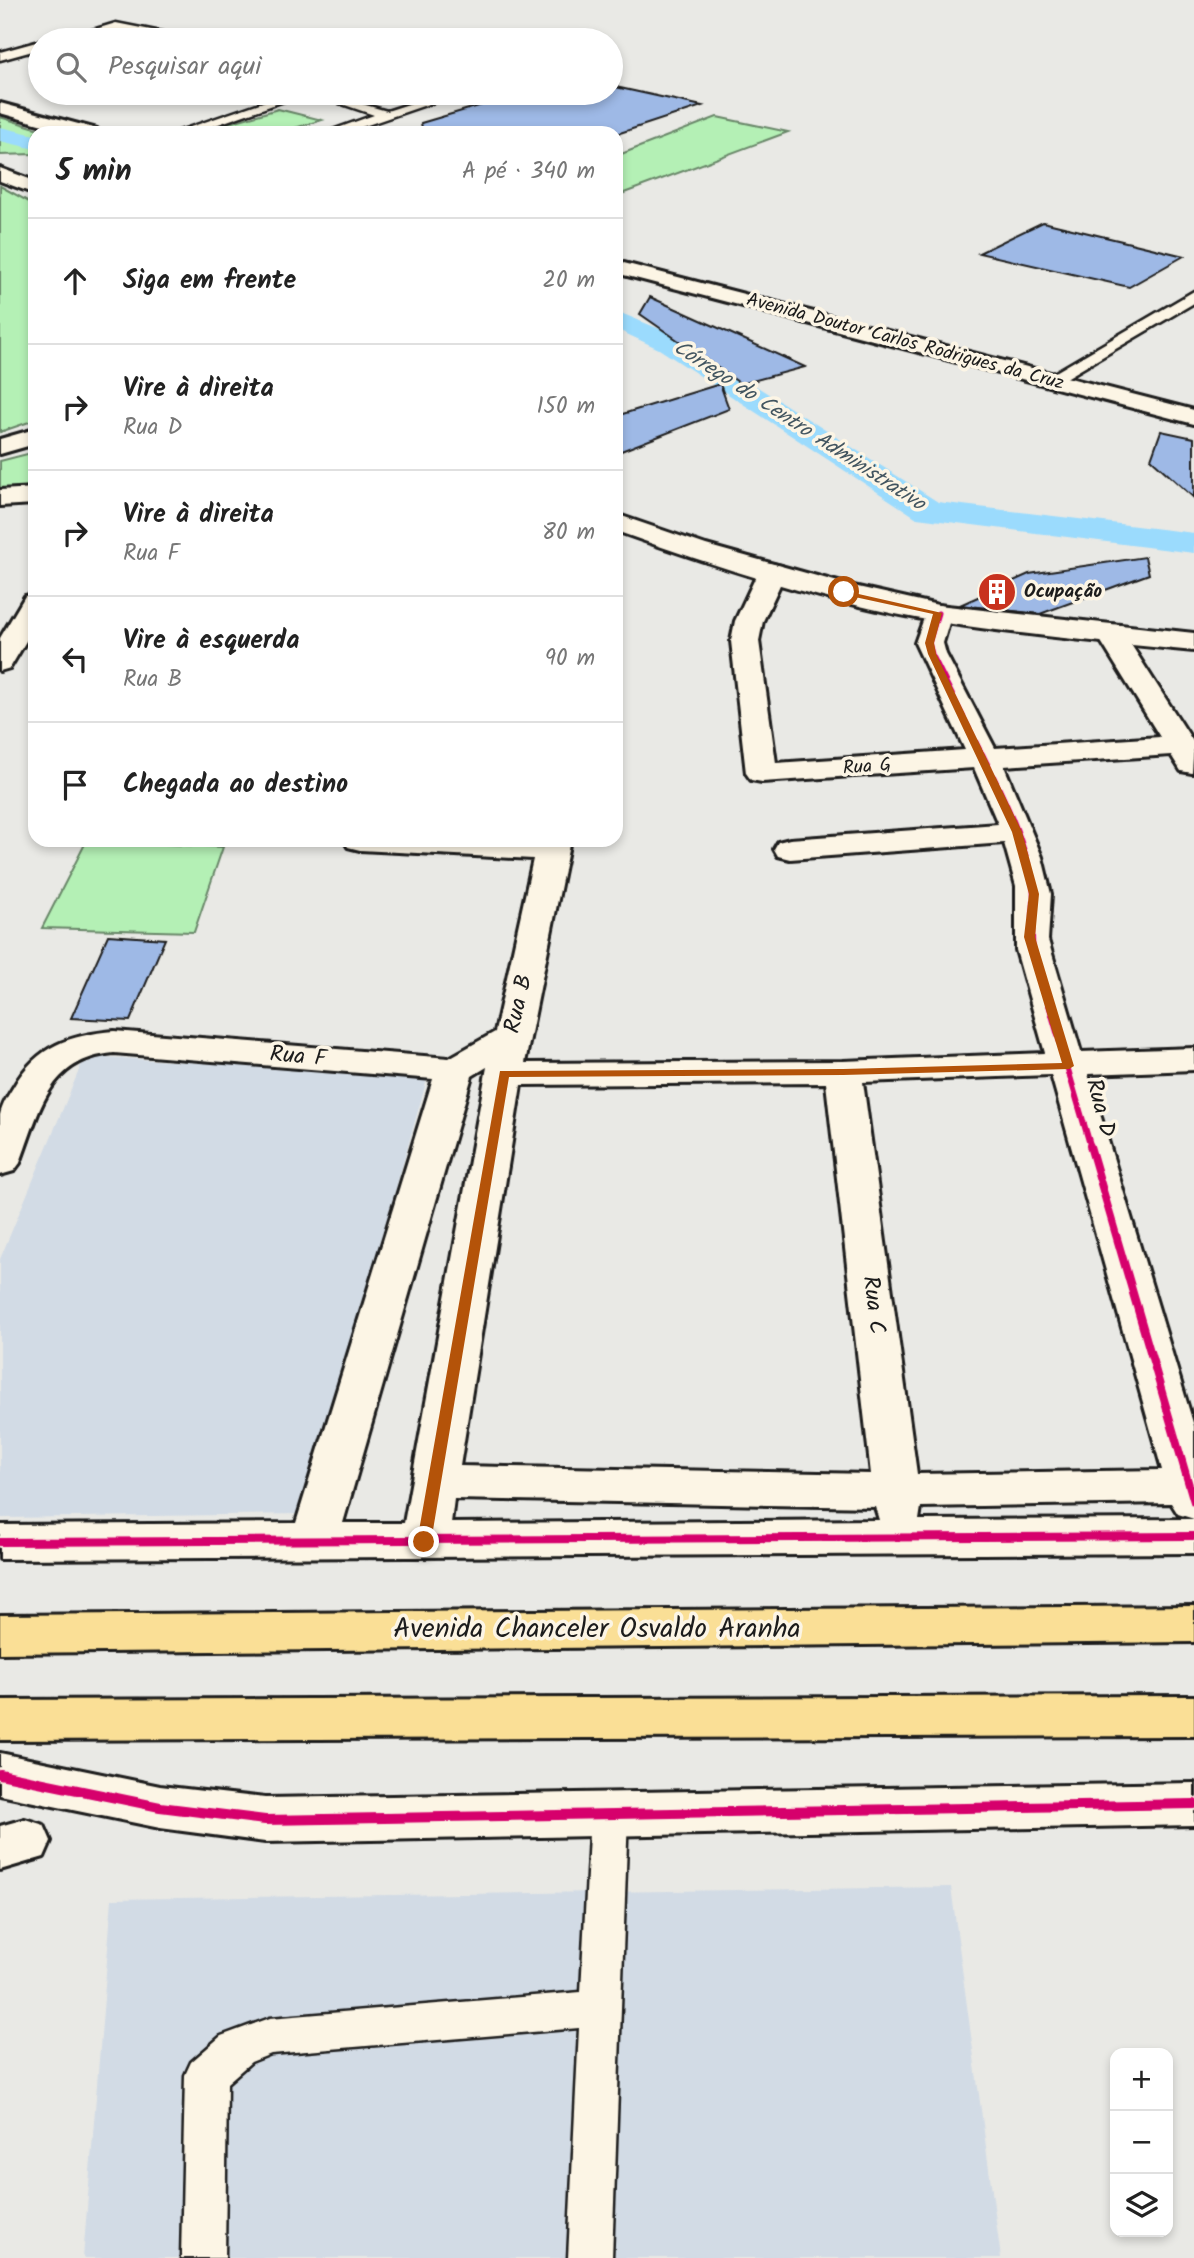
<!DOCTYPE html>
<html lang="pt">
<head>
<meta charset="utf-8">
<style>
	:root { --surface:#fff; --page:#f6f6f6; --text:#222; --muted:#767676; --line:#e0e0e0 }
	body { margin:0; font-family:Kalam,sans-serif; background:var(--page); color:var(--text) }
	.controls { position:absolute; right:21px; bottom:21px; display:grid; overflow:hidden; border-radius:14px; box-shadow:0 4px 10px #0003 }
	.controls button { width:63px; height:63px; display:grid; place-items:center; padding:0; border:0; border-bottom:2px solid var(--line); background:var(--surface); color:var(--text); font:35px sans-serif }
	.stop { position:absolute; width:21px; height:21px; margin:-16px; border:5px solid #b45309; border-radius:50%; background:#fff }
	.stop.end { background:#b45309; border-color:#fff; box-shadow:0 2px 7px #0008 }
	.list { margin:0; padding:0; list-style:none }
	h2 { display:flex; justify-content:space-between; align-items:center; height:91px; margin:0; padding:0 28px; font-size:30px }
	h2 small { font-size:23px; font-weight:400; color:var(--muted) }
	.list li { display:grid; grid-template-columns:46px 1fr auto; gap:21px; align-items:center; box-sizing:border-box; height:126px; padding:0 28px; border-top:2px solid var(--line) }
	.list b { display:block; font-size:26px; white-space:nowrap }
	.list p { margin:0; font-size:23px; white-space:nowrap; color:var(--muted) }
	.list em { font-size:23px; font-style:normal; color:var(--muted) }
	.icon { flex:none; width:38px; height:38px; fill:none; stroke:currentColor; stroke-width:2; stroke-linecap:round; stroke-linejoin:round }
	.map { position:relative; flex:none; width:1194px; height:2258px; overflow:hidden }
	.search { position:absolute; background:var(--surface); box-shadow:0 4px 10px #0003; left:28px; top:28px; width:595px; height:77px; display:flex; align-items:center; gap:18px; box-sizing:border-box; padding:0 24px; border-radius:38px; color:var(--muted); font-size:26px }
	.panel { position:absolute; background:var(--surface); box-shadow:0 4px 10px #0003; left:28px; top:126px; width:595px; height:721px; border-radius:21px }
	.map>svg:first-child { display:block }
	.built { fill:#d2dbe5 }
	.green { fill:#b4f0b5; stroke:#688668; stroke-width:2 }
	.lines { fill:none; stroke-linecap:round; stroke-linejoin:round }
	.canal { fill:#9bdbfd; fill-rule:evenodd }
	.building { fill:#9eb9e6; stroke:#1c1c1c; stroke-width:2 }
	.lane-casing { stroke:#1c1c1c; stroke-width:5 }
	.street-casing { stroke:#1c1c1c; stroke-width:6 }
	.secondary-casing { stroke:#1c1c1c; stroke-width:6 }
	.primary-casing { stroke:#1c1c1c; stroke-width:6 }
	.lane { fill:#fcf5e5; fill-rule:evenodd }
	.street { fill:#fcf5e5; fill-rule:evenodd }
	.secondary { fill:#fcf5e5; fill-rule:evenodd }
	.primary { fill:#fadf96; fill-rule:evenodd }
	.cycleway-far3-casing { stroke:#fcf5e5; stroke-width:9 }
	.cycleway-far2-casing { stroke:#fcf5e5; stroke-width:10 }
	.cycleway-far1-casing { stroke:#fcf5e5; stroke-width:12 }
	.cycleway-casing { stroke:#fcf5e5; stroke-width:14 }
	.cycleway-far3 { stroke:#d6006c; stroke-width:5 }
	.cycleway-far2 { stroke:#d6006c; stroke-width:6 }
	.cycleway-far1 { stroke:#d6006c; stroke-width:8 }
	.cycleway { stroke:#d6006c; stroke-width:10 }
	.route { fill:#b45309 }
	.labels { text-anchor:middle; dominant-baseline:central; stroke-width:7; stroke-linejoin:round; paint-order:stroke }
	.far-street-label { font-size:19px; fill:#1c1c1c; stroke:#fcf5e5 }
	.far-poi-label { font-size:19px; font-weight:bold; fill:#1c1c1c; stroke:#fcf5e5; text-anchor:start }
	.far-water-label { font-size:21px; font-style:italic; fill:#425560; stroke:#fcf5e5 }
	.street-label { font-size:23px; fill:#1c1c1c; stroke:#fcf5e5 }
	.near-street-label { font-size:28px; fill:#1c1c1c; stroke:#fcf5e5 }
</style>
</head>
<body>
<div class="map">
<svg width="1194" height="2258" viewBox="0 0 1194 2258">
	<rect width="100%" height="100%" fill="#e9e9e5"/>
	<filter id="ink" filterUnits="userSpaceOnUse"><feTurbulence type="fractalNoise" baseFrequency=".0143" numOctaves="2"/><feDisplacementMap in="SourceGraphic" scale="14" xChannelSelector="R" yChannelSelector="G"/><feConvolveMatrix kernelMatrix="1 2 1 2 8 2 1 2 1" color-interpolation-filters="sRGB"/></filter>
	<g filter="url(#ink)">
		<path class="built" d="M85,1056L428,1076L303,1514L0,1518V1259Z
			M951,1887L1001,2258H83L112,1899Z"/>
		<path class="green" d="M278,109L322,120L278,133H194Z
			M0,117L52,133H35V154L0,155Z
			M717,117L788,132L616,196V156Z
			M0,186L35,205V420L0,432Z
			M35,452V486L0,489V461Z
			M87,840L223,847L194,932L42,928Z"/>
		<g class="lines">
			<path class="canal" d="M0,127L35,135V149L0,141Z
				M616,311L679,337L938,502L1194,533V553L917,518L659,349L616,329Z"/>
		</g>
		<path class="building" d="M611,86L702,106L620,133H423L421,123L523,93H611Z
			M1043,222L1184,256L1129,287L979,253Z
			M650,297L805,367L741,384L640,314Z
			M720,384L729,409L616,453V416Z
			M1161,431L1194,438V498L1151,459Z
			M1145,557L1149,574L1040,614L960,605L1029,574Z
			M108,935L165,939L130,1021L71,1018Z"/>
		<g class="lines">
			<defs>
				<path id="lane" d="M116,23L181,36L187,40H164L116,31L82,39L76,35Z
					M40,41V49L0,60V52Z
					M289,93H307L193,133H173Z
					M356,93H374L355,102L387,111L443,93H461L344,133H324L374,115L336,102Z
					M1194,291V303L1056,384L1050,385L1042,380Z
					M609,1798L622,1803L628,1814L612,2258H568L579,2028L271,2054L251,2062L227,2083L225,2258H181L185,2075L191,2062L221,2036L270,2018L581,1992L590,1814L596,1803Z"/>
				<path id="street" d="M35,429V444L0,454V439Z
					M35,488V504L0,506V490Z
					M772,564L782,566L786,572L763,621L759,641L776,763L965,750L915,643L928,607L938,605L948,607L952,613L943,643L946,654L995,748L1160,737L1097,635L1101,629L1111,626L1121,629L1194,743L1192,773L1181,771L1171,755L1004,766L1042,857L1051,894L1048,940L1081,1052L1194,1048V1070L1088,1074L1194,1426V1519L1178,1514L1171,1503L921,1507L919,1520L1194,1519V1553L0,1559V1525L296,1523L433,1079L114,1053C48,1059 40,1110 20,1163L14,1171L0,1175C0,1156 0,1133 0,1115C2,1105 9,1094 14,1086C37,1046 70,1035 114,1031L449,1058L495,1032L533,859L360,850L348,847L344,840H570L525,1063L843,1061L1045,1053L1016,950V886L1004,843L790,859L778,856L774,849L778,842L790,839L998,824L974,768L762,782L751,780L746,773L731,641L735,621L758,572L762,566ZM487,1067L404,1523H343L472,1076ZM1051,1075L1162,1470L917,1474L863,1082ZM826,1083L871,1474L460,1466L521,1085ZM454,1499L875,1507L879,1520L451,1523Z
					M35,594V626L10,668L0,671V638L25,596Z
					M0,1753L160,1786L265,1798L1194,1783V1825L265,1842L160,1828L0,1795Z
					M25,1819L44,1825L51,1841L44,1857L0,1870V1826Z"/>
				<path id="secondary" d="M0,103L97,129L100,133H71L0,113Z
					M0,168L35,181V194L0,181Z
					M616,261L1194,410V424L616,273Z
					M616,514L706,545L849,585L938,605L1194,633V651C1109,643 1024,635 939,622C830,604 720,568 616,531Z"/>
				<path id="primary" d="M1194,1606V1642L0,1653V1615Z
					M1194,1696V1736L0,1740V1700Z"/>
			</defs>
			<use href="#lane" class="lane-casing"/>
			<use href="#street" class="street-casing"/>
			<use href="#secondary" class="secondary-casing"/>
			<use href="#primary" class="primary-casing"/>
			<use href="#lane" class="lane"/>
			<use href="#street" class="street"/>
			<use href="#secondary" class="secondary"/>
			<use href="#primary" class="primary"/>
			<defs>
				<path id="cycleway-far3" d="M938,613L929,643L932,654L983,756"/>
				<path id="cycleway-far2" d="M982,754C1003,796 1024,840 1033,885C1037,907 1029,928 1033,950L1091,1148"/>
				<path id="cycleway-far1" d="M1090,1146L1194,1502
					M0,1542L1194,1536"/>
				<path id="cycleway" d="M0,1774L160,1807L265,1820L1194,1804"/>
			</defs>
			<use href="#cycleway-far3" class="cycleway-far3-casing"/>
			<use href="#cycleway-far2" class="cycleway-far2-casing"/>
			<use href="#cycleway-far1" class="cycleway-far1-casing"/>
			<use href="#cycleway" class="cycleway-casing"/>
			<use href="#cycleway-far3" class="cycleway-far3"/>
			<use href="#cycleway-far2" class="cycleway-far2"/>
			<use href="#cycleway-far1" class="cycleway-far1"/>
			<use href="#cycleway" class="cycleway"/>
		</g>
	</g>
	<path class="route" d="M841,590L942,613L934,643L936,654L1022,832L1039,894L1035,937L1074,1066L1069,1069L843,1075L509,1077L431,1542L429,1545H419L417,1542L500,1071L843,1069L1062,1063L1024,937L1029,894L1012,832L928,654L925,643L933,614L841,594Z"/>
	<defs>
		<symbol id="building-disc" viewBox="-11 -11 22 22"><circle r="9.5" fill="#c8321e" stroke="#fcf5e5"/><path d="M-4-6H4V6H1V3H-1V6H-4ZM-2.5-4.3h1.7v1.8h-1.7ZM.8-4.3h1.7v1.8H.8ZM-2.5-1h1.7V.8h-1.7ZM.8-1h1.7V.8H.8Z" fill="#fff"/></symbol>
	</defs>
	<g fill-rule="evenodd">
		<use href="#building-disc" x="975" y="570" width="44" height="44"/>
	</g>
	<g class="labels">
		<g class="far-street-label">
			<text transform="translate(905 342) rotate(15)">Avenida Doutor Carlos Rodrigues da Cruz</text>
			<text transform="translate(867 767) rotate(-4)">Rua G</text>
		</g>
		<g class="far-poi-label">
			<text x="1024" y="592">Ocupação</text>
		</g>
		<g class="far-water-label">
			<text transform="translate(799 426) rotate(33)">Córrego do Centro Administrativo</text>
		</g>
		<g class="street-label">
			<text transform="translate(519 1004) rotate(-77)">Rua B</text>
			<text transform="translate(298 1057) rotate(5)">Rua F</text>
			<text transform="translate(1100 1108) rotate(75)">Rua D</text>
			<text transform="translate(873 1305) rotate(83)">Rua C</text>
		</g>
		<g class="near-street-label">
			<text x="597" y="1629">Avenida Chanceler Osvaldo Aranha</text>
		</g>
	</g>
</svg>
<div class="controls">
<button>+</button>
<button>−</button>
<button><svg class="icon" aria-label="layers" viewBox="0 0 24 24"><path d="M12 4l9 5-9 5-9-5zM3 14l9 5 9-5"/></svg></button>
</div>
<div class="stop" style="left:844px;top:592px"></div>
<div class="stop end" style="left:424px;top:1542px"></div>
<div class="search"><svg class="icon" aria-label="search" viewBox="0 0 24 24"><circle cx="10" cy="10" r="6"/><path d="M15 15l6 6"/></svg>Pesquisar aqui</div>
<section class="panel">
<h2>5 min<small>A pé · 340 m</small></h2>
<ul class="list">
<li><svg class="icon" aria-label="ahead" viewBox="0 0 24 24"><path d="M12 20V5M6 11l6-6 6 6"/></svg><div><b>Siga em frente</b></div><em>20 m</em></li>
<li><svg class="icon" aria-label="right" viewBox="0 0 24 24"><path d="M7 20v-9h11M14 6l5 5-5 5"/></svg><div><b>Vire à direita</b><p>Rua D</p></div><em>150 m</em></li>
<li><svg class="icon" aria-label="right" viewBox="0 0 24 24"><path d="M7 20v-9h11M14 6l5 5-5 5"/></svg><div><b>Vire à direita</b><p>Rua F</p></div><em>80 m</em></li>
<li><svg class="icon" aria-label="left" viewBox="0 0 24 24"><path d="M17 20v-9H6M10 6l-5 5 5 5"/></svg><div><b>Vire à esquerda</b><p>Rua B</p></div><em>90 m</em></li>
<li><svg class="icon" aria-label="arrive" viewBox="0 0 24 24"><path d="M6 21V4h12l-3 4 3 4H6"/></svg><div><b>Chegada ao destino</b></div></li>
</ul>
</section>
</div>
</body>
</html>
